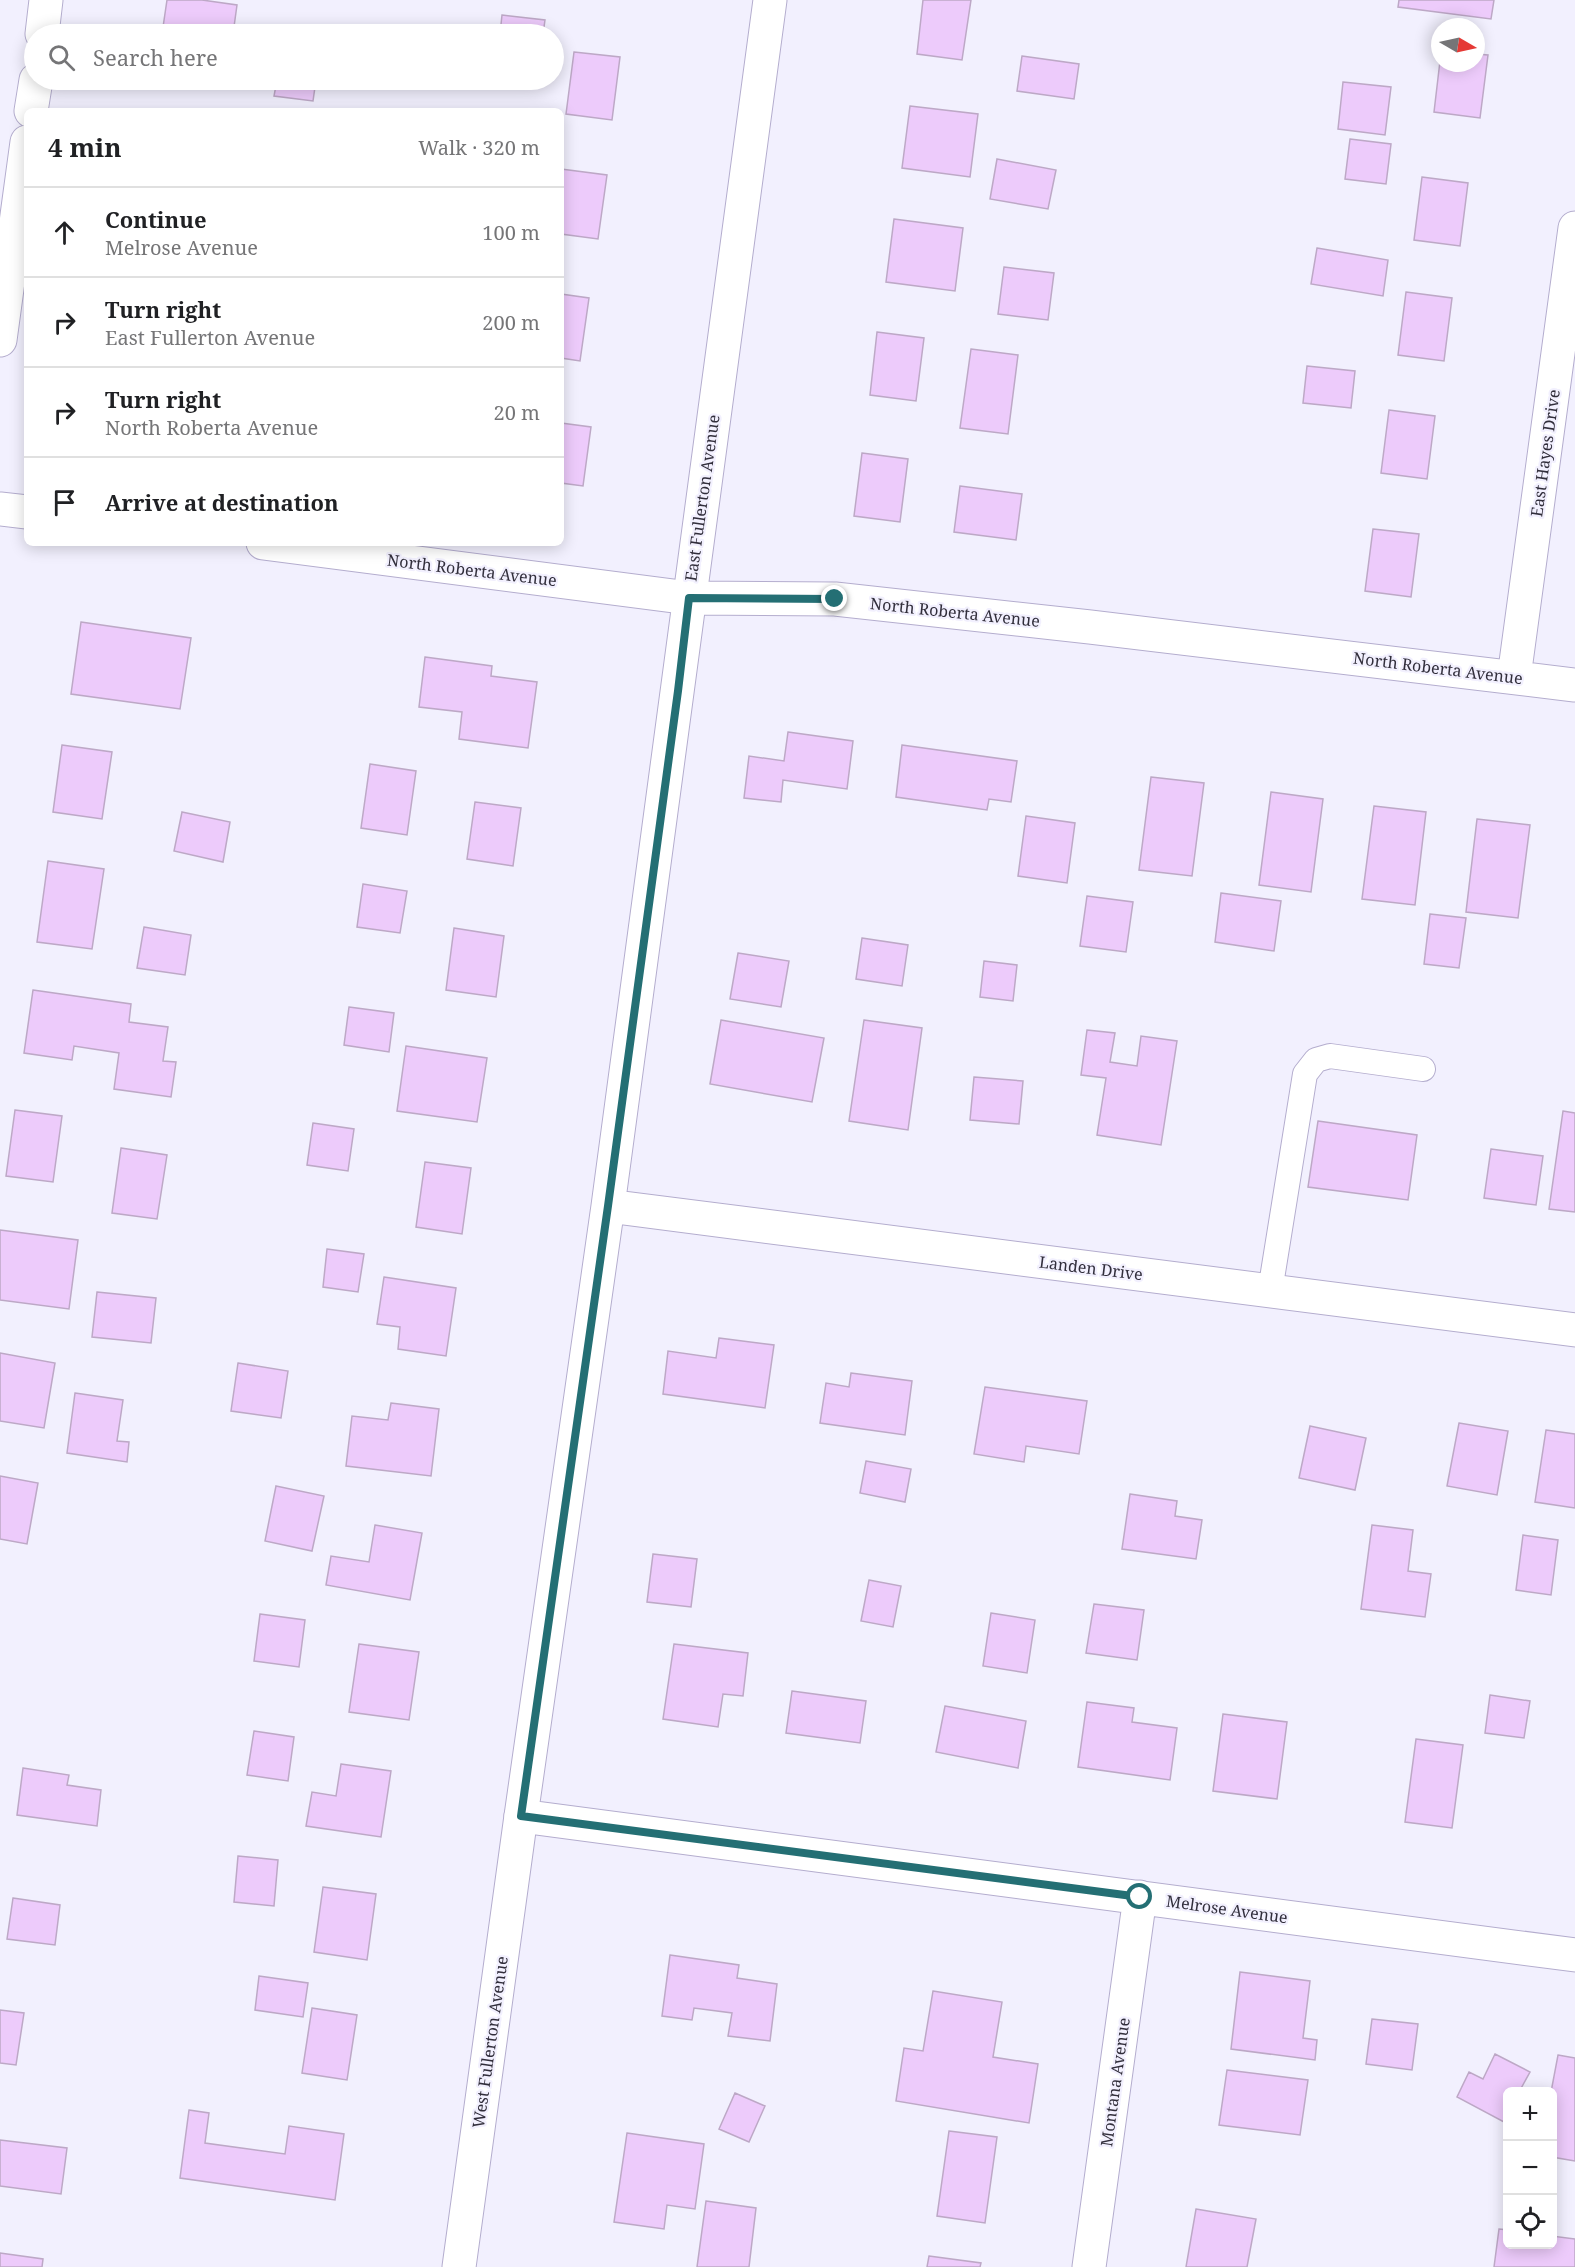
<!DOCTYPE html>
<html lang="en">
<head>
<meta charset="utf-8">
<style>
	:root { --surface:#fff; --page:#f2f2f2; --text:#202124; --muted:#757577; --line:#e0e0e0 }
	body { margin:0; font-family:"Noto Serif",serif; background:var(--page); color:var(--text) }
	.controls { position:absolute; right:18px; bottom:18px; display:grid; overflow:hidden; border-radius:9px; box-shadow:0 3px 15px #0003 }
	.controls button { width:54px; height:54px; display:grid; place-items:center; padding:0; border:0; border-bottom:2px solid var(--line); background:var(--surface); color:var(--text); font:30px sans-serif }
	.compass { position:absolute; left:1431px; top:18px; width:54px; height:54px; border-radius:50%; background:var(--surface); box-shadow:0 3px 15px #0003; rotate:99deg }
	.stop { position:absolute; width:18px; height:18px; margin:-14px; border:4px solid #246f74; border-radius:50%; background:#fff }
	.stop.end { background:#246f74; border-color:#fff; box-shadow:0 2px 6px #0008 }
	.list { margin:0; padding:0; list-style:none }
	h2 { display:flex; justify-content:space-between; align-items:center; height:78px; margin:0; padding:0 24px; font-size:26px }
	h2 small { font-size:20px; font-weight:400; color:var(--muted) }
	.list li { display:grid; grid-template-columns:39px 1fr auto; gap:18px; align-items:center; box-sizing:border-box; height:90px; padding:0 24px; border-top:2px solid var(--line) }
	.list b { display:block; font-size:22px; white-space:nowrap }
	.list p { margin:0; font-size:20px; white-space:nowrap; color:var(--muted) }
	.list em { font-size:20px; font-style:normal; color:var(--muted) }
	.icon { flex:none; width:33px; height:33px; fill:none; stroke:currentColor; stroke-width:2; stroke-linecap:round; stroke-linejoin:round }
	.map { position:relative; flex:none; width:1575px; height:2267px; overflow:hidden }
	.search { position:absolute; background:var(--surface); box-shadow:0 3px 15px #0003; left:24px; top:24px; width:540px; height:66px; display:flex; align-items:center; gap:15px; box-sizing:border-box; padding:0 21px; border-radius:33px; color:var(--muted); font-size:22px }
	.panel { position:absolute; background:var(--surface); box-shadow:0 3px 15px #0003; left:24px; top:108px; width:540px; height:438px; border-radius:9px }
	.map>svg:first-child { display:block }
	.building { fill:#edcbfb; stroke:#bda8c6; stroke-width:1.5 }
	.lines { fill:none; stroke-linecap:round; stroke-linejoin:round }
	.service-casing { stroke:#b4adce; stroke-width:26 }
	.minor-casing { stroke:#b4adce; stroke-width:35 }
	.tertiary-casing { stroke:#b4adce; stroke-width:35 }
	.service { stroke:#fff; stroke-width:24 }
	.minor { stroke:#fff; stroke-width:33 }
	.tertiary { stroke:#fff; stroke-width:33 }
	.route { stroke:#246f74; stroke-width:8 }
	.labels { text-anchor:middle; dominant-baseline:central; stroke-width:4.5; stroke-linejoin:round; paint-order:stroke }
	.street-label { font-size:16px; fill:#312e3b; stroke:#f2f0fe }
</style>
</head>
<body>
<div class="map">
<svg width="1575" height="2267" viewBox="0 0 1575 2267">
	<rect width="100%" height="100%" fill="#f2f0fe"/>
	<path class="building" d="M167,0H202L237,5L233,34H162Z
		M923,0H971L962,60L917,54Z
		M1399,0H1494L1491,19L1398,7Z
		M502,15L545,20L543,34H500Z
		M574,52L620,57L612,120L566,114Z
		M1476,54L1488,55L1480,118L1434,112L1440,61V63H1476Z
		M1022,56L1079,64L1074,99L1017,91Z
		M277,80H316L313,101L274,96Z
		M1343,82L1391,87L1385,135L1338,129Z
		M910,106L978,114L970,177L902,168Z
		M1350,139L1391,144L1386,184L1345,179Z
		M997,159L1056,170L1048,209L990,199Z
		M561,169L607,175L598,239L561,234Z
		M1422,177L1468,183L1460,246L1414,240Z
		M894,219L963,228L955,291L886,282Z
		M1317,248L1388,260L1383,296L1311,284Z
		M1004,267L1054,273L1048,320L998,314Z
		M1406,292L1452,298L1444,361L1398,355Z
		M561,294L589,298L580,361L561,358Z
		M877,332L924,338L916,401L870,395Z
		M971,349L1018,355L1008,434L960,428Z
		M1307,366L1355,371L1351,408L1303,403Z
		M1389,410L1435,416L1427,479L1381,473Z
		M561,423L591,427L583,486L561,483Z
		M862,453L908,459L900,522L854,516Z
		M960,486L1022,494L1016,540L954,532Z
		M1373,529L1419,534L1411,597L1365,591Z
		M81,622L191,638L180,709L71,694Z
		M425,657L492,666L491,676L537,682L528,748L459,739L462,712L419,707Z
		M788,732L853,741L847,789L783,780L781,802L744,798L749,756L784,761Z
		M62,745L112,752L102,819L53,812Z
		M902,745L1017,761L1011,802L989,799L987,810L896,797Z
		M370,764L416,771L407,835L361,828Z
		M1151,777L1204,783L1192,876L1139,870Z
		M1271,792L1323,799L1311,892L1259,885Z
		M475,802L521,808L513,866L467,859Z
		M1374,806L1426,812L1415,905L1362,899Z
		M182,812L230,822L223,862L174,851Z
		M1026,816L1075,823L1067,883L1018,876Z
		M1477,819L1530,825L1518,918L1466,912Z
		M48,861L104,869L92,949L37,942Z
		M363,884L407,891L400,933L357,927Z
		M1221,893L1281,901L1274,951L1215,942Z
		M1087,896L1133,902L1126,952L1080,946Z
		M1430,914L1466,918L1459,968L1424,964Z
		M144,927L191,935L185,975L137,968Z
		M454,928L504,936L496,997L446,990Z
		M862,938L908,945L902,986L856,979Z
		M738,953L789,961L781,1007L730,999Z
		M984,961L1017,965L1013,1001L980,997Z
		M33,990L131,1004L129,1022L168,1027L163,1061L176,1062L171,1097L114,1089L119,1053L74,1046L72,1060L24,1053Z
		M349,1007L394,1013L389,1052L344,1045Z
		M721,1020L824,1038L812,1102L710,1084Z
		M864,1020L922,1028L908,1130L849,1121Z
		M1087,1030L1115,1033L1110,1062L1137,1066L1141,1036L1177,1041L1161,1145L1097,1135L1106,1078L1081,1075Z
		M406,1046L487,1058L477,1122L397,1111Z
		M974,1077L1023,1081L1019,1124L970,1120Z
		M15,1110L62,1116L53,1182L6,1176Z
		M1563,1111L1575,1113V1212L1549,1209Z
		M1318,1121L1417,1135L1408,1200L1308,1187Z
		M313,1123L354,1129L348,1171L307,1165Z
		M121,1148L167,1155L157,1219L112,1213Z
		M1491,1149L1543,1156L1536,1205L1484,1198Z
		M425,1162L471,1168L462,1234L416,1227Z
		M0,1230L78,1240L69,1309L0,1300Z
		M327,1249L364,1254L358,1292L323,1287Z
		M384,1277L456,1288L446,1356L398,1349L400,1327L377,1324Z
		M97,1292L156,1298L151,1343L92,1337Z
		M719,1338L774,1345L765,1408L663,1394L668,1351L716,1358Z
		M0,1353L55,1363L44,1428L0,1421Z
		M238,1363L288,1371L281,1418L231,1411Z
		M851,1373L912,1381L905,1435L820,1423L826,1383L849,1387Z
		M985,1387L1087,1401L1079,1454L1026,1446L1024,1462L974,1454Z
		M75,1393L123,1400L117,1441L129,1442L127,1462L67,1453Z
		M391,1403L439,1409L431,1476L346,1466L352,1416L388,1420Z
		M1459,1423L1508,1431L1497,1495L1447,1486Z
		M1310,1426L1366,1438L1355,1490L1299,1478Z
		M1546,1430L1575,1434V1508L1535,1502Z
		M866,1461L911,1469L905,1502L860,1493Z
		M0,1476L38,1483L27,1544L0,1539Z
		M276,1486L324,1496L312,1551L265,1541Z
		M1130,1494L1177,1501L1175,1516L1202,1520L1196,1559L1122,1549Z
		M375,1525L422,1533L410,1600L326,1585L331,1556L369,1562Z
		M1372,1525L1413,1530L1408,1571L1431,1574L1425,1617L1361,1609Z
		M1523,1535L1558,1540L1551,1595L1516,1590Z
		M653,1554L697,1559L691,1607L647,1602Z
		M869,1580L901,1586L893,1627L861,1621Z
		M1094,1604L1144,1610L1137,1660L1086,1653Z
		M991,1613L1035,1620L1027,1673L983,1666Z
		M260,1614L305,1620L299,1667L254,1661Z
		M359,1644L419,1652L409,1720L349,1712Z
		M674,1644L748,1653L743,1696L723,1694L718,1727L663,1719Z
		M792,1691L866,1701L860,1743L786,1733Z
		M1490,1695L1530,1701L1524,1738L1485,1733Z
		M1087,1702L1134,1708L1132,1722L1177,1728L1170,1780L1078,1767Z
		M945,1706L1026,1721L1018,1768L936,1752Z
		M1223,1714L1287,1722L1277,1799L1213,1791Z
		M254,1731L294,1737L288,1781L247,1775Z
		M1416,1739L1463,1745L1452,1828L1405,1822Z
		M341,1764L391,1771L381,1837L306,1826L312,1792L336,1796Z
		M23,1768L69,1775L67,1785L101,1790L97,1826L17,1815Z
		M238,1856L278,1860L274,1906L234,1902Z
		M323,1887L376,1894L367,1960L314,1952Z
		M13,1898L60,1905L55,1945L7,1939Z
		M670,1955L739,1965L737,1978L777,1984L770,2041L728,2036L732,2013L694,2008L692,2020L662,2016Z
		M1240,1972L1310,1981L1303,2038L1317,2040L1315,2060L1231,2049Z
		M259,1976L308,1983L303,2017L255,2010Z
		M933,1991L1002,2002L993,2057L1038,2064L1029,2123L896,2101L904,2048L923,2051Z
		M312,2008L357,2015L347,2080L302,2073Z
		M0,2010L24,2013L16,2065L0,2063Z
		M1372,2019L1418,2024L1412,2070L1366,2064Z
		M1495,2054L1530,2072L1519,2092H1508V2115L1504,2122L1457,2097L1469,2072L1483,2079Z
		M1558,2055L1575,2058V2161L1552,2157L1551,2092Z
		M1227,2070L1308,2080L1300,2135L1219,2125Z
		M735,2093L765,2106L749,2142L719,2129Z
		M189,2110L209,2113L205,2143L285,2154L289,2126L344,2134L335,2200L180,2178Z
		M949,2131L997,2137L985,2223L937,2216Z
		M627,2133L704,2144L695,2209L667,2205L664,2229L614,2222Z
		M0,2140L67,2148L61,2194L0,2186Z
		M706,2201L756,2208L749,2267H697Z
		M1196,2209L1256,2219L1247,2267H1186Z
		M1499,2229L1508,2230V2244H1552V2236L1575,2239V2267H1494Z
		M0,2253L43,2259L42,2267H0Z
		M929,2256L981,2263L980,2267H927Z"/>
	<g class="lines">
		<defs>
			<path id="service" d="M1270,1291L1305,1074L1316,1060L1330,1056L1423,1069"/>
			<path id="minor" d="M770,0L608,1206L521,1816L1575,1955
				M42,34L46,0
				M31,111L36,80
				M0,340L27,142
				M0,509L27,512
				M263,543L689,598L835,599L1090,627L1575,685
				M1514,677L1575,228
				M608,1206L1575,1330
				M1089,2267L1140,1897"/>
			<path id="tertiary" d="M459,2267L521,1816"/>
		</defs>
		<use href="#service" class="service-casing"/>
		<use href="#minor" class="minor-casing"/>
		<use href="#tertiary" class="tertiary-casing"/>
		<use href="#service" class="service"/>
		<use href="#minor" class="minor"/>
		<use href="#tertiary" class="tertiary"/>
	</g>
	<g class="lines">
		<path class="route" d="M835,599L689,598L678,691L608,1206L521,1816L1140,1897"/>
	</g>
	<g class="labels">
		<g class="street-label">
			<text transform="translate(1545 453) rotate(-82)">East Hayes Drive</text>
			<text transform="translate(702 498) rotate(-82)">East Fullerton Avenue</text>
			<text transform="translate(472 570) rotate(7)">North Roberta Avenue</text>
			<text transform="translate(955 612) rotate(6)">North Roberta Avenue</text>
			<text transform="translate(1438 668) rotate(7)">North Roberta Avenue</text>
			<text transform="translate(1091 1268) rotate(7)">Landen Drive</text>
			<text transform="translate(1227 1909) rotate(8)">Melrose Avenue</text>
			<text transform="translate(490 2042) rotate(-82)">West Fullerton Avenue</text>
			<text transform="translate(1115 2082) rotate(-82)">Montana Avenue</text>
		</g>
	</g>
</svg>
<div class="controls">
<button>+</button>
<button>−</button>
<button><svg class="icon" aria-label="locate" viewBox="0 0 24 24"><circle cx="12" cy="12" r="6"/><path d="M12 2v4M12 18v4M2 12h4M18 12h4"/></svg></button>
</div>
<svg class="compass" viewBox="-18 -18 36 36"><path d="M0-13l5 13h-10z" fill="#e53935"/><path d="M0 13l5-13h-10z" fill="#757577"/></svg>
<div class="stop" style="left:1140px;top:1897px"></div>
<div class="stop end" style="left:835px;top:599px"></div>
<div class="search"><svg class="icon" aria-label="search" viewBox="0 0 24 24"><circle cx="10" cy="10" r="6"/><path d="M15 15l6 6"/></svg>Search here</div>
<section class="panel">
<h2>4 min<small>Walk · 320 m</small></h2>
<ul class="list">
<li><svg class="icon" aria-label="ahead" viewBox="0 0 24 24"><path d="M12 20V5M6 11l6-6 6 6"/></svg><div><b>Continue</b><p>Melrose Avenue</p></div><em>100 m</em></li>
<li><svg class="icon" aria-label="right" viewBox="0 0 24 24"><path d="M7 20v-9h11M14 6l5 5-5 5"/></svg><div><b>Turn right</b><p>East Fullerton Avenue</p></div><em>200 m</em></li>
<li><svg class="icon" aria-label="right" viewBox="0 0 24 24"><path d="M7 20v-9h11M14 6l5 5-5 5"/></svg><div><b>Turn right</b><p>North Roberta Avenue</p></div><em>20 m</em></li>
<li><svg class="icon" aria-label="arrive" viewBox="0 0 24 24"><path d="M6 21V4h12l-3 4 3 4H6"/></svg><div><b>Arrive at destination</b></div></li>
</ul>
</section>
</div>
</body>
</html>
